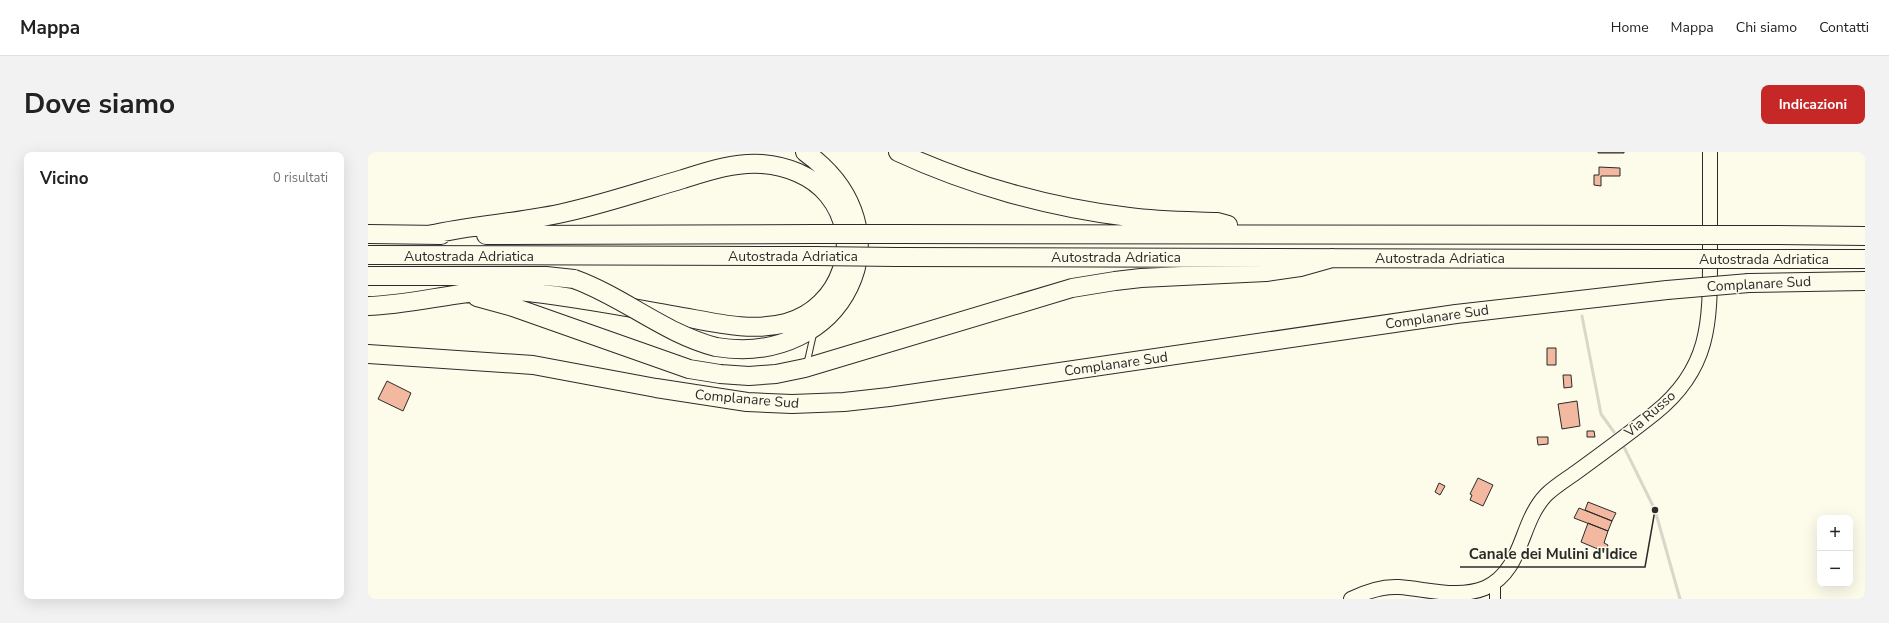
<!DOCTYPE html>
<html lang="it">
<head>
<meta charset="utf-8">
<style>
	:root { --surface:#fff; --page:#f2f2f2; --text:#222; --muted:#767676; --line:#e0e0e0; --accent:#c62828 }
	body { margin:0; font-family:"Nunito Sans",sans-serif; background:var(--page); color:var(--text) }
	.controls { position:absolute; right:12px; bottom:12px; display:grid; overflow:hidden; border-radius:8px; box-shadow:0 4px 16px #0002 }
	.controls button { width:36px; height:36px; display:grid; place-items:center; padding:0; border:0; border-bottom:1px solid var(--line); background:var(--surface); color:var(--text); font:20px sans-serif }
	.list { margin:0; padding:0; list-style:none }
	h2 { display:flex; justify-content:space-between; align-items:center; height:52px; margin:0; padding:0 16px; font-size:17px }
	h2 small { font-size:13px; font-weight:400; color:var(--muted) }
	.map { position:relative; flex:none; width:1497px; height:447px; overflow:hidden; border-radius:8px }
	header { display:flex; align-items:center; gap:24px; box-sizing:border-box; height:56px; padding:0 20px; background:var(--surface); border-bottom:1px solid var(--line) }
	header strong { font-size:19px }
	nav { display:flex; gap:22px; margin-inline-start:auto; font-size:14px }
	.intro { display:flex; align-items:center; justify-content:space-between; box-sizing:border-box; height:96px; padding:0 24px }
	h1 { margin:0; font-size:28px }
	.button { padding:10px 18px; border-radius:8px; background:var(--accent); color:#fff; font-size:14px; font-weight:700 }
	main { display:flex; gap:24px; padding:0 24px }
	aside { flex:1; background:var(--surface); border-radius:8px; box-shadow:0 4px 16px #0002 }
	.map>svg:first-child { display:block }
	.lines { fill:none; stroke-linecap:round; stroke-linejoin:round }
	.stream { stroke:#d8d7c9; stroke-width:3 }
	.building { fill:#f2b8a0; stroke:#2b2b2b }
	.lane-casing { stroke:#2b2b2b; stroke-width:7 }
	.street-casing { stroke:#2b2b2b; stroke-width:12 }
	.secondary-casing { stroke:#2b2b2b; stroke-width:16 }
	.highway-casing { stroke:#2b2b2b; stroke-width:20 }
	.lane { stroke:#fdfbea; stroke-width:5 }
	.street { stroke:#fdfbea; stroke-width:10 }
	.secondary { stroke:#fdfbea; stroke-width:14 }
	.highway { stroke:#fdfbea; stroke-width:18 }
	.highway-bridge-casing { stroke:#2b2b2b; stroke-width:20; stroke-linecap:butt }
	.highway-bridge { stroke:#fdfbea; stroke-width:18 }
	.labels { text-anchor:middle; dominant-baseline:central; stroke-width:3; stroke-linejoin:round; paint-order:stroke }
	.street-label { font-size:14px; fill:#2b2b2b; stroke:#fdfbea }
	.leader { fill:none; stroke:#2b2b2b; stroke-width:1.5 }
	.callout-dot { fill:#2b2b2b; stroke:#fdfbea; stroke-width:1.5 }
	.callout-label { font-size:15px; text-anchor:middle; font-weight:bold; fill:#2b2b2b; stroke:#fdfbea; stroke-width:3; stroke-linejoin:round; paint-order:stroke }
</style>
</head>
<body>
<header>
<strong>Mappa</strong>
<nav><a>Home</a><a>Mappa</a><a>Chi siamo</a><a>Contatti</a></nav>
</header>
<div class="intro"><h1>Dove siamo</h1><a class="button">Indicazioni</a></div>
<main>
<aside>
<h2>Vicino<small>0 risultati</small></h2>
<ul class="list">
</ul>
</aside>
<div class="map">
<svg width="1497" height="447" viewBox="0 0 1497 447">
	<rect width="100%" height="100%" fill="#fdfbea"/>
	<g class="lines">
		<path class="stream" d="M1214,164L1233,262L1246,280
			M1256,295L1287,358L1312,447"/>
	</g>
	<path class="building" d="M1230,0H1256V1H1230Z
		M1231,15L1252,16V24H1233V34L1226,33V23H1231Z
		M1179,196H1188V213H1179Z
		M1195,223H1203L1204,235L1196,236Z
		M19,229L43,241L35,259L10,247Z
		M1209,249L1212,274L1194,277L1190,252Z
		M1219,279H1226L1227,285H1219Z
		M1169,285H1180V292L1170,293Z
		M1110,326L1125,333L1115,354L1102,348L1104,343L1102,342Z
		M1071,331L1077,334L1072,343L1067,340Z
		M1220,350L1248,361L1244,369L1217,358Z
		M1211,356L1244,369L1240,379L1206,366Z
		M1220,371L1240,379L1236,391L1240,393L1237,400L1213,390Z"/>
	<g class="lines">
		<defs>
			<path id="lane" d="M439,211L446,180"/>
			<path id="street" d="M1127,430V447"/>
			<path id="secondary" d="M983,447C997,440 1014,434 1031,435C1059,437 1090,447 1117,436C1156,418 1151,371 1178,343C1187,334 1199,327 1210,319C1236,300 1262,281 1287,261C1343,216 1342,169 1342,104C1342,69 1342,35 1342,0"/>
			<path id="highway" d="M530,0C601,33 683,56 761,65C790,69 820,69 849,70L860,73
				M0,82L73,83
				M527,82L1297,83
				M118,83L448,82
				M1409,83L1497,84
				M0,103L447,104
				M528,105L1299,107
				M1410,107H1497
				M0,124H178L206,127
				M1381,131L1497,129
				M109,145L145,155L321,217L352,222L381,224L408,222L437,216L704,136L747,129L773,126L898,120L932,115L964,106
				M0,154C49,153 102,135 150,139C201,144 253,154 304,163C341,169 380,181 418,171C473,156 497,88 460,43C444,23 418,14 394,12C367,10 340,19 315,27C277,38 239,51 199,60C154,71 107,72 61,83
				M348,195C475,216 546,78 437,0
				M0,202L165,213L288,236L379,250L424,252L476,250L521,245L1088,162L1299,138"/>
		</defs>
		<use href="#lane" class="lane-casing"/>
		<use href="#street" class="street-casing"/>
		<use href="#secondary" class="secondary-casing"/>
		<use href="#highway" class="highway-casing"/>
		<use href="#lane" class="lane"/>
		<use href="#street" class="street"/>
		<use href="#secondary" class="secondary"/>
		<use href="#highway" class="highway"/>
		<defs>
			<path id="highway-bridge" d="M448,82H527
				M1297,83H1409
				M447,104L528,105
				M1299,107H1410
				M206,127C256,145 297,182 348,195
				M1299,138L1381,131"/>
		</defs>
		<use href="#highway-bridge" class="highway-bridge-casing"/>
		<use href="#highway-bridge" class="highway-bridge"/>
	</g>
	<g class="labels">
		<g class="street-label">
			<text x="101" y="104">Autostrada Adriatica</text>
			<text x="425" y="104">Autostrada Adriatica</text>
			<text x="748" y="105">Autostrada Adriatica</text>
			<text x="1072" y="106">Autostrada Adriatica</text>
			<text x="1396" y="107">Autostrada Adriatica</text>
			<text transform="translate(1391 132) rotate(-3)">Complanare Sud</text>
			<text transform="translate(1069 165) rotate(-8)">Complanare Sud</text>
			<text transform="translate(748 212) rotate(-8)">Complanare Sud</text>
			<text transform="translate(379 247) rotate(5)">Complanare Sud</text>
			<text transform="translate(1282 262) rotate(-41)">Via Russo</text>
		</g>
	</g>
	<path class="leader" d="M1287 358L1277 415H1092"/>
	<circle class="callout-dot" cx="1287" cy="358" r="4"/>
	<g class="callout-label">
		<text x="1185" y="407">Canale dei Mulini d'Idice</text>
	</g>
</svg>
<div class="controls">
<button>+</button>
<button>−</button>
</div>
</div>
</main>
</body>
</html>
